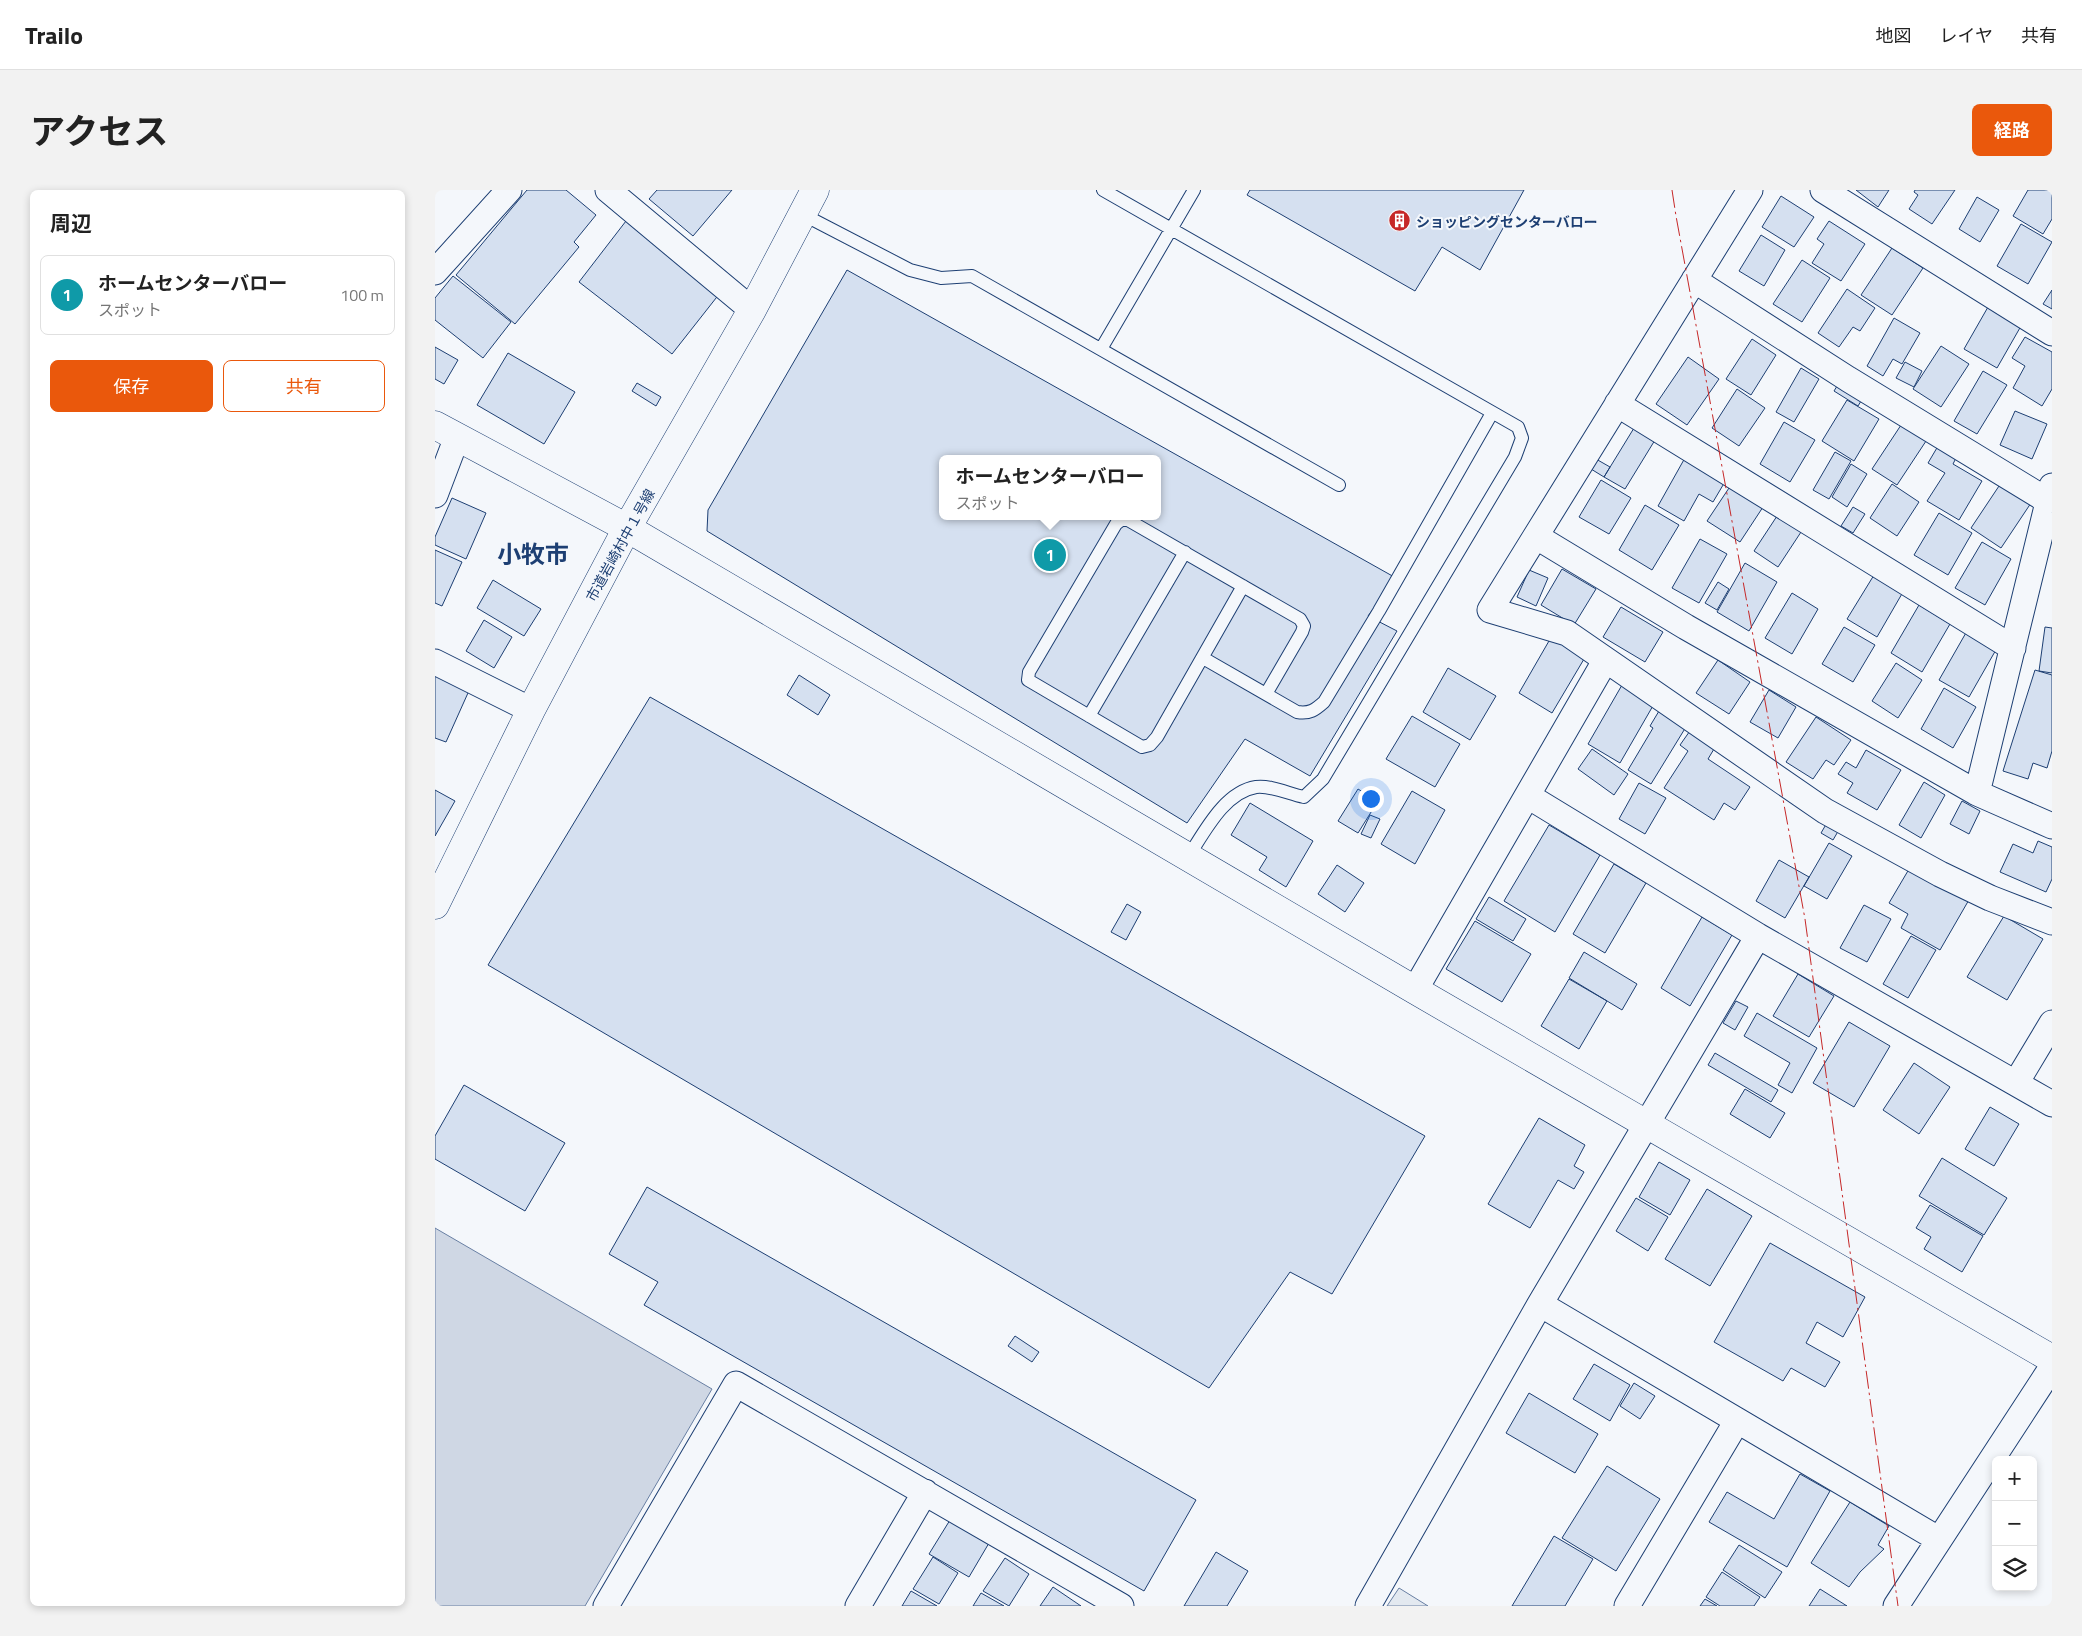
<!DOCTYPE html>
<html lang="ja">
<head>
<meta charset="utf-8">
<style>
	:root { --surface:#fff; --page:#f2f2f2; --text:#222; --muted:#767676; --line:#e0e0e0; --accent:#ea580c }
	body { margin:0; font-family:"Titillium Web","Noto Sans JP",sans-serif; background:var(--page); color:var(--text) }
	.controls { position:absolute; right:15px; bottom:15px; display:grid; overflow:hidden; border-radius:8px; box-shadow:0 2px 8px #0003 }
	.controls button { width:45px; height:45px; display:grid; place-items:center; padding:0; border:0; border-bottom:1px solid var(--line); background:var(--surface); color:var(--text); font:25px sans-serif }
	.you { position:absolute; left:935px; top:608px; width:18px; height:18px; margin:-12px; border:4px solid #fff; border-radius:50%; background:#1a73e8; box-shadow:0 0 0 8px #1a73e833 }
	.badge { display:grid; place-items:center; width:32px; height:32px; border-radius:50%; background:var(--accent); color:#fff; font-size:16px; font-weight:700 }
	.pin { position:absolute; translate:-50% -50%; border:2px solid #fff; box-shadow:0 1px 5px #0006 }
	.popup { position:absolute; left:504px; top:265px; width:222px; height:65px; box-sizing:border-box; display:grid; place-content:center; border-radius:8px; background:var(--surface); filter:drop-shadow(0 1px 4px #0005); font-size:16px; white-space:nowrap; color:var(--muted) }
	.popup b { font-size:19px; color:var(--text) }
	.popup::after { content:''; position:absolute; left:50%; top:100%; margin-left:-10px; border:10px solid transparent; border-top-color:var(--surface) }
	.list { margin:0; padding:0; list-style:none }
	h2 { display:flex; justify-content:space-between; align-items:center; height:65px; margin:0; padding:0 20px; font-size:21px }
	h2 small { font-size:16px; font-weight:400; color:var(--muted) }
	.list li { display:grid; grid-template-columns:32px 1fr auto; gap:15px; align-items:center; box-sizing:border-box; height:80px; margin:0 10px 10px; padding:0 10px; border:1px solid var(--line); border-radius:8px }
	.list b { display:block; font-size:19px; white-space:nowrap }
	.list p { margin:0; font-size:16px; white-space:nowrap; color:var(--muted) }
	.list em { font-size:16px; font-style:normal; color:var(--muted) }
	.actions { display:flex; gap:10px; padding:15px 20px }
	.actions a { flex:1; padding:11px 0; border:1px solid var(--accent); border-radius:8px; text-align:center; font-size:18px; color:var(--accent) }
	.actions .main { background:var(--accent); color:#fff }
	.icon { flex:none; width:28px; height:28px; fill:none; stroke:currentColor; stroke-width:2; stroke-linecap:round; stroke-linejoin:round }
	.map { position:relative; flex:none; width:1617px; height:1416px; overflow:hidden; border-radius:8px }
	header { display:flex; align-items:center; gap:30px; box-sizing:border-box; height:70px; padding:0 25px; background:var(--surface); border-bottom:1px solid var(--line) }
	header strong { font-size:24px }
	nav { display:flex; gap:28px; margin-inline-start:auto; font-size:18px }
	.intro { display:flex; align-items:center; justify-content:space-between; box-sizing:border-box; height:120px; padding:0 30px }
	h1 { margin:0; font-size:35px }
	.button { padding:12px 22px; border-radius:8px; background:var(--accent); color:#fff; font-size:18px; font-weight:700 }
	main { display:flex; gap:30px; padding:0 30px }
	aside { flex:1; background:var(--surface); border-radius:8px; box-shadow:0 2px 8px #0003 }
	.map>svg:first-child { display:block }
	.green { fill:#e3e9f0; stroke:#687fa3 }
	.water { fill:#cfd7e4; stroke:#687fa3 }
	.building { fill:#d5e0f0; stroke:#1d3f73; fill-rule:evenodd }
	.lines { fill:none; stroke-linecap:round; stroke-linejoin:round }
	.service-casing { stroke:#1d3f73; stroke-width:14 }
	.minor-casing { stroke:#1d3f73; stroke-width:27 }
	.tertiary-casing { stroke:#1d3f73; stroke-width:29 }
	.service { stroke:#f4f7fb; stroke-width:12 }
	.minor { stroke:#f4f7fb; stroke-width:25 }
	.tertiary { stroke:#f4f7fb; stroke-width:28 }
	.power { stroke:#c62828; stroke-width:1; stroke-dasharray:18 4 2.5 4; stroke-linecap:butt }
	.labels { text-anchor:middle; dominant-baseline:central; stroke-width:4; stroke-linejoin:round; paint-order:stroke }
	.poi-label { font-size:14px; font-weight:bold; fill:#1d3f73; stroke:#f4f7fb; text-anchor:start }
	.street-label { font-size:14px; fill:#1d3f73; stroke:#f4f7fb }
	.town-label { font-size:24px; font-weight:bold; fill:#1d3f73; stroke:#f4f7fb }
</style>
</head>
<body>
<header>
<strong>Trailo</strong>
<nav><a>地図</a><a>レイヤ</a><a>共有</a></nav>
</header>
<div class="intro"><h1>アクセス</h1><a class="button">経路</a></div>
<main>
<aside>
<h2>周辺<small></small></h2>
<ul class="list">
<li><span class="badge" style="background:#0f9aa8">1</span><div><b>ホームセンターバロー</b><p>スポット</p></div><em>100 m</em></li>
</ul>
<div class="actions"><a class="main">保存</a><a>共有</a></div>
</aside>
<div class="map">
<svg width="1617" height="1416" viewBox="0 0 1617 1416">
	<rect width="100%" height="100%" fill="#f4f7fb"/>
	<path class="green" d="M964,1398L993,1416H952Z"/>
	<path class="water" d="M0,1038L277,1199L150,1416H0Z"/>
	<path class="building" d="M92,0H131L161,25L139,52L144,57L80,134L21,85Z
		M222,0H297L258,46L214,9Z
		M815,0H1089L1045,80L1007,57L980,101L812,5Z
		M1421,0H1454L1443,17Z
		M1480,0H1520L1497,34L1474,19L1483,5L1479,2Z
		M1593,0H1617V29L1608,44L1578,26Z
		M1346,6L1379,27L1359,57L1327,37Z
		M1542,7L1564,20L1545,52L1524,39Z
		M191,31L285,103L237,164L144,92Z
		M1394,31L1430,54L1406,91L1377,73L1389,54L1382,49Z
		M1586,34L1617,52L1593,94L1562,76Z
		M1326,45L1350,60L1329,96L1304,81Z
		M1457,58L1488,78L1457,125L1426,105Z
		M1367,70L1395,88L1367,132L1338,114Z
		M412,80L961,388L933,426L962,441L875,586L810,549L752,633L272,341L273,320ZM508,269H722V326H508Z
		M18,86L76,132L48,168L0,130V108Z
		M1412,99L1440,118L1425,141L1418,137L1404,157L1383,143Z
		M1617,100V119L1608,114Z
		M1553,117L1586,136L1562,178L1529,159Z
		M1459,128L1485,143L1467,174L1458,169L1448,186L1432,176Z
		M1590,147L1617,162V199L1607,216L1578,198L1590,176L1577,168Z
		M1317,149L1341,165L1316,205L1291,189Z
		M1506,156L1534,174L1506,217L1478,199Z
		M0,157L23,170L9,194L0,189Z
		M73,163L140,202L109,254L42,215Z
		M1253,167L1284,189L1252,235L1221,214Z
		M1470,172L1487,181L1479,197L1461,188Z
		M1366,178L1384,189L1359,232L1341,222Z
		M1548,181L1572,195L1542,244L1519,231Z
		M1407,188L1431,203L1423,216L1399,201Z
		M202,193L226,207L221,216L197,201Z
		M1302,199L1330,218L1304,256L1277,238Z
		M1412,210L1444,229L1419,271L1387,251Z
		M1580,221L1612,234L1597,269L1565,255Z
		M1470,229L1495,245L1462,295L1437,279Z
		M1349,232L1380,250L1355,292L1325,274Z
		M1199,238L1220,250L1190,299L1169,287Z
		M1506,251L1524,262L1518,274L1547,291L1524,330L1492,311L1510,283L1493,273Z
		M1400,262L1416,271L1394,309L1378,300Z
		M1251,266L1291,290L1278,312L1264,304L1249,331L1223,316Z
		M1161,269L1175,277L1169,287L1156,279Z
		M1416,274L1432,284L1412,317L1397,307Z
		M1166,290L1196,308L1174,344L1144,327Z
		M1566,293L1596,313L1566,358L1536,338Z
		M1457,294L1484,312L1462,346L1435,328Z
		M1296,295L1328,317L1305,352L1272,331Z
		M17,308L51,323L31,369L0,355V347Z
		M1210,315L1244,335L1217,380L1184,360Z
		M1418,317L1430,324L1418,343L1406,336Z
		M1344,323L1368,339L1343,377L1319,361Z
		M1504,323L1537,343L1513,385L1479,365Z
		M1265,349L1292,364L1264,413L1237,398Z
		M1547,352L1576,369L1550,415L1520,398Z
		M0,360L27,372L7,416L0,413Z
		M1310,373L1342,392L1314,441L1282,422Z
		M1127,379L1161,399L1139,435L1106,415Z
		M1094,380L1113,388L1101,416L1082,407Z
		M1439,385L1468,402L1442,447L1412,429Z
		M58,390L106,419L89,446L42,418Z
		M1283,392L1294,399L1282,420L1270,413Z
		M1357,403L1383,419L1357,464L1330,448Z
		M1484,415L1515,434L1487,482L1456,463Z
		M1186,417L1228,442L1210,472L1168,447Z
		M49,430L77,447L59,478L31,461Z
		M1409,437L1440,455L1418,492L1387,474Z
		M1610,437L1617,438V483L1604,481Z
		M1532,441L1562,458L1534,507L1504,490Z
		M1118,444L1152,464L1117,523L1084,503Z
		M1283,470L1315,492L1294,524L1261,503Z
		M1461,473L1487,490L1463,528L1437,511Z
		M1013,478L1061,506L1035,550L988,522Z
		M1600,480L1617,485V561L1612,578L1598,573L1593,589L1568,581Z
		M0,485L37,494L11,552L0,548Z
		M364,485L395,505L383,525L352,505Z
		M1187,495L1219,514L1185,573L1153,554Z
		M1509,498L1541,517L1518,558L1486,539Z
		M1334,500L1361,517L1343,548L1315,532Z
		M215,507L990,946L897,1104L855,1082L774,1198L53,775Z
		M1227,516L1254,532L1216,594L1193,580L1218,538L1215,536Z
		M977,526L1025,554L1000,597L951,569Z
		M1381,527L1416,550L1399,575L1391,570L1378,589L1351,572Z
		M1257,538L1282,554L1273,569L1315,597L1300,620L1289,613L1279,630L1229,598L1253,561L1245,555Z
		M1157,559L1193,584L1179,605L1143,579Z
		M1431,560L1466,580L1442,620L1412,603L1418,593L1403,584L1411,572L1421,578Z
		M1489,592L1510,605L1486,648L1464,635Z
		M1204,593L1231,608L1210,644L1184,629Z
		M923,599L943,611L923,643L903,631Z
		M0,600L20,611L0,646Z
		M977,601L1010,620L980,674L946,654Z
		M1527,611L1545,621L1534,644L1515,634Z
		M815,613L878,651L851,697L824,680L832,667L796,645Z
		M935,625L945,629L936,648L926,644Z
		M1393,631L1405,638L1398,650L1386,643Z
		M1114,635L1165,665L1120,742L1069,711Z
		M1603,651L1617,657V689L1611,702L1565,682L1578,654L1598,663Z
		M1394,653L1417,666L1392,709L1369,696Z
		M1344,670L1374,687L1350,728L1321,711Z
		M1179,674L1211,693L1170,763L1138,744Z
		M1477,674L1535,708L1505,760L1466,738L1473,724L1454,713Z
		M902,675L929,693L910,722L883,704Z
		M1054,707L1091,729L1078,751L1041,729Z
		M692,714L706,722L691,750L676,742Z
		M1429,715L1456,729L1432,772L1405,758Z
		M1569,726L1608,749L1572,810L1532,787Z
		M1267,727L1297,745L1255,816L1226,798Z
		M1040,731L1096,764L1067,812L1011,779Z
		M1476,746L1501,760L1473,808L1448,794Z
		M1149,762L1202,794L1187,820L1134,788Z
		M1363,784L1399,806L1374,847L1338,826Z
		M1134,789L1172,811L1144,859L1106,836Z
		M1301,811L1313,817L1300,840L1288,833Z
		M1322,823L1382,858L1357,903L1343,895L1355,873L1309,846Z
		M1414,832L1455,856L1419,917L1378,893Z
		M1280,863L1343,900L1336,912L1273,875Z
		M1479,873L1515,897L1484,944L1448,920Z
		M29,895L130,953L90,1021L0,969V946Z
		M1310,899L1350,923L1335,948L1295,924Z
		M1555,917L1584,934L1559,976L1530,959Z
		M1104,928L1150,955L1139,976L1149,982L1139,999L1123,990L1095,1038L1053,1014Z
		M1507,968L1572,1008L1549,1045L1484,1006Z
		M1224,972L1255,990L1235,1025L1204,1007Z
		M212,997L761,1310L709,1401L209,1115L223,1092L174,1064Z
		M1272,999L1317,1026L1275,1096L1230,1069Z
		M1201,1008L1233,1027L1213,1061L1181,1041Z
		M1495,1015L1548,1046L1527,1082L1489,1059L1496,1047L1481,1038Z
		M1335,1053L1430,1107L1408,1147L1382,1132L1371,1153L1405,1172L1390,1197L1356,1178L1348,1191L1279,1152Z
		M580,1146L604,1162L597,1172L573,1156Z
		M1159,1174L1195,1195L1175,1231L1138,1209Z
		M1199,1193L1220,1206L1205,1229L1185,1216Z
		M1094,1203L1163,1244L1140,1283L1071,1243Z
		M1172,1276L1225,1309L1181,1381L1127,1348Z
		M1365,1284L1395,1301L1352,1377L1274,1332L1292,1302L1339,1329Z
		M1415,1312L1454,1336L1443,1355L1449,1359L1425,1382L1414,1397L1376,1373Z
		M515,1330L554,1353L534,1387L494,1364Z
		M1119,1346L1158,1369L1130,1416H1077Z
		M1304,1355L1347,1382L1330,1408L1288,1380Z
		M781,1362L813,1381L792,1416H749Z
		M498,1367L523,1383L504,1414L478,1399Z
		M570,1368L594,1384L574,1416L548,1401Z
		M1287,1382L1325,1407L1319,1416H1285L1271,1407Z
		M618,1397L646,1416H605Z
		M1385,1399L1412,1416H1374Z
		M476,1401L502,1416H467Z
		M546,1403L569,1416H538Z
		M1270,1409L1282,1416H1265Z"/>
	<g class="lines">
		<defs>
			<path id="service" d="M668,0L1083,237L1087,248L1080,267L888,589L869,607C854,604 836,595 821,597C789,602 769,643 753,667
				M367,24L475,80L506,88L537,86L904,295
				M666,159L759,0
				M808,396L722,547L715,555L707,557L593,490L594,482L681,334L686,330H693L865,429L869,436L867,442L831,504
				M768,468L862,522C875,524 880,520 889,512L944,421L1057,223
				M654,526L750,362"/>
			<path id="minor" d="M173,0L317,120
				M1315,0L1055,420L1132,443L1390,621L1505,684L1555,708L1617,732
				M1388,0L1617,143
				M0,82L74,0
				M1259,90L1413,189L1613,311
				M1182,214L1578,458
				M0,305L22,247
				M1102,347L1251,437L1542,603L1617,636
				M0,472L96,520
				M1542,603L1617,296
				M1093,606L1323,746L1617,914
				M980,800L1170,471
				M1581,893L1617,833
				M1105,1114L1503,1349
				M171,1416L301,1194L686,1416
				M423,1416L490,1302
				M933,1416L1105,1114L1323,746
				M1192,1416L1302,1231
				M1461,1416L1617,1177"/>
			<path id="tertiary" d="M0,235L192,338L980,800L1617,1169
				M0,715L96,520L192,338L317,120L380,0"/>
		</defs>
		<use href="#service" class="service-casing"/>
		<use href="#minor" class="minor-casing"/>
		<use href="#tertiary" class="tertiary-casing"/>
		<use href="#service" class="service"/>
		<use href="#minor" class="minor"/>
		<use href="#tertiary" class="tertiary"/>
		<path class="power" d="M1237,0L1241,26L1370,729L1463,1416"/>
	</g>
	<defs>
		<symbol id="building-disc" viewBox="-11 -11 22 22"><circle r="9.5" fill="#c62828" stroke="#f4f7fb"/><path d="M-4-6H4V6H1V3H-1V6H-4ZM-2.5-4.3h1.7v1.8h-1.7ZM.8-4.3h1.7v1.8H.8ZM-2.5-1h1.7V.8h-1.7ZM.8-1h1.7V.8H.8Z" fill="#fff"/></symbol>
	</defs>
	<g fill-rule="evenodd">
		<use href="#building-disc" x="952" y="18" width="25" height="25"/>
	</g>
	<g class="labels">
		<g class="poi-label">
			<text x="981" y="31">ショッピングセンターバロー</text>
		</g>
		<g class="street-label">
			<text transform="translate(185 355) rotate(-61)">市道岩崎村中１号線</text>
		</g>
		<g class="town-label">
			<text x="98" y="364">小牧市</text>
		</g>
	</g>
</svg>
<div class="controls">
<button>+</button>
<button>−</button>
<button><svg class="icon" aria-label="layers" viewBox="0 0 24 24"><path d="M12 4l9 5-9 5-9-5zM3 14l9 5 9-5"/></svg></button>
</div>
<div class="you"></div>
<div class="pin badge" style="left:615px;top:365px;background:#0f9aa8">1</div>
<div class="popup"><b>ホームセンターバロー</b>スポット</div>
</div>
</main>
</body>
</html>
